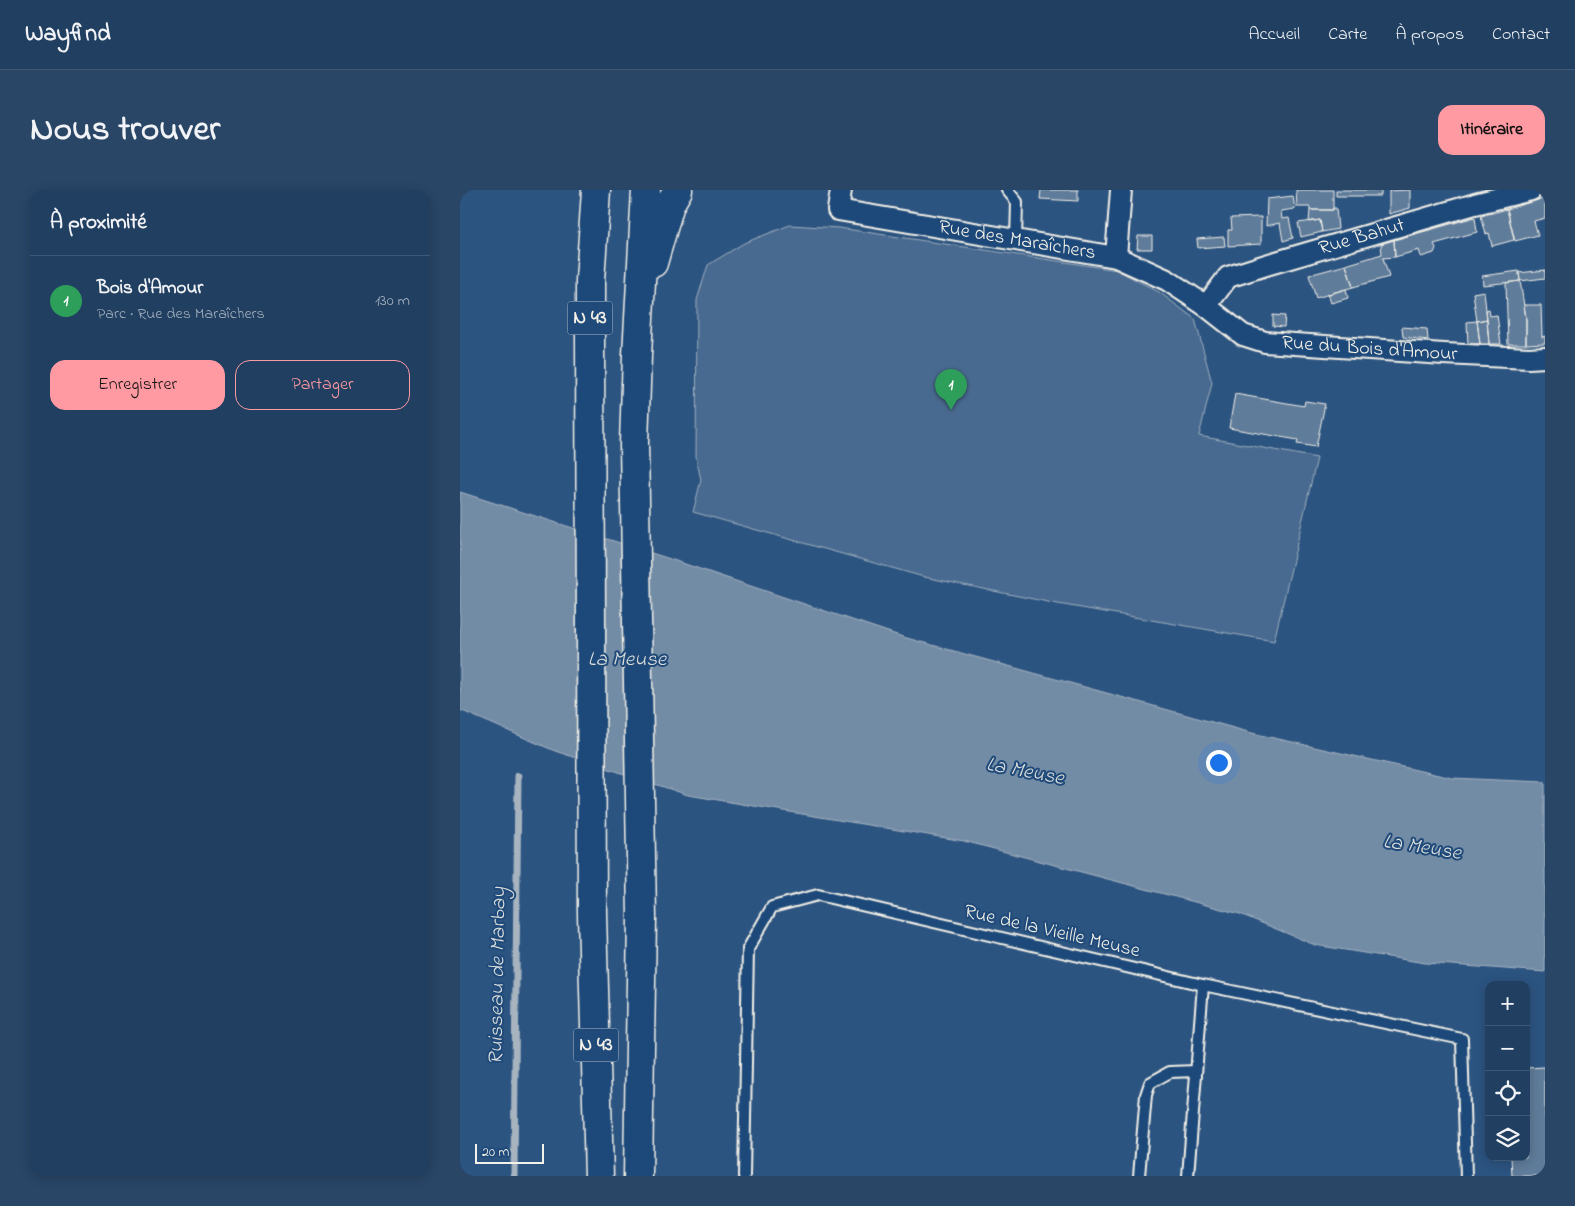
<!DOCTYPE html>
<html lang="fr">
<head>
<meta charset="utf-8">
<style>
	:root { --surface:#213f61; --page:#294667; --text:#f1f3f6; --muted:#a2afbd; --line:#3e5876; --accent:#ff9aa2 }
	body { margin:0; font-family:"Indie Flower",sans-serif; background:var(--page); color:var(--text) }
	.controls { position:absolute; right:15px; bottom:15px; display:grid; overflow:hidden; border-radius:10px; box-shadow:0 2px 12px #0003 }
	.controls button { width:45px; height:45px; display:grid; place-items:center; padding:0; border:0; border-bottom:1px solid var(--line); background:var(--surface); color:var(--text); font:25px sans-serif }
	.scale { position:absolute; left:15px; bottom:12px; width:69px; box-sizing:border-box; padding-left:5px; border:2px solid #f4f1e8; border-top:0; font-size:14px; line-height:18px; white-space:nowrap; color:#f4f1e8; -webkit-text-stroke:4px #1f4a7a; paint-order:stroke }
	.you { position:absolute; left:758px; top:572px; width:18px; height:18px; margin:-12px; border:4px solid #fff; border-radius:50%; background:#1a73e8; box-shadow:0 0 0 8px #1a73e833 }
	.badge { display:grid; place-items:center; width:32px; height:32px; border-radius:50%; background:var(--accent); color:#fff; font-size:16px; font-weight:700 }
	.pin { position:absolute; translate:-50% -41px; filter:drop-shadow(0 1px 2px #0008) }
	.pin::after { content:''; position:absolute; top:26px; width:18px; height:15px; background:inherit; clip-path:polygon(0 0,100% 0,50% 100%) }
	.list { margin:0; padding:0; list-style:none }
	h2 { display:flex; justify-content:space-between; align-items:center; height:65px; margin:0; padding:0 20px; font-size:21px }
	h2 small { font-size:16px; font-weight:400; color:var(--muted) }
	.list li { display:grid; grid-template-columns:32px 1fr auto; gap:15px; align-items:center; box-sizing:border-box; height:90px; padding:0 20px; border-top:1px solid var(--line) }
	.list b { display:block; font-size:19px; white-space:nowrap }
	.list p { margin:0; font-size:16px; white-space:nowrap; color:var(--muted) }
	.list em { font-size:16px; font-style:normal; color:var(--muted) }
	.actions { display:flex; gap:10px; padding:15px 20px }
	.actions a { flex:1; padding:11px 0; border:1px solid var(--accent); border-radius:15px; text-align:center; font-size:18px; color:var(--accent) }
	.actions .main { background:var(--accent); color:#111 }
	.icon { flex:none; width:28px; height:28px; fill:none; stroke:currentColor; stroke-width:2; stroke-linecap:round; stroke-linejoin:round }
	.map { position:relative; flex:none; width:1085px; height:986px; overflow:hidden; border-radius:15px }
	header { display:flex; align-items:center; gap:30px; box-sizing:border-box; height:70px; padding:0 25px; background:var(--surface); border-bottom:1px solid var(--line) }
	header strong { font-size:24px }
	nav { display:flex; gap:28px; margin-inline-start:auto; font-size:18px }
	.intro { display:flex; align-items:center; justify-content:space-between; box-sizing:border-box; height:120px; padding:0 30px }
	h1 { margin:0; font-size:35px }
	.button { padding:12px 22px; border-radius:15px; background:var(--accent); color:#111; font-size:18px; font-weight:700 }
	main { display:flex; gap:30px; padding:0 30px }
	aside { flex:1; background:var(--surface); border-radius:15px; box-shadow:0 2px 12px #0003 }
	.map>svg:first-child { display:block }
	.green { fill:#496b90; stroke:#9eaebc }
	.water { fill:#738ca6; stroke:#a7b4c0 }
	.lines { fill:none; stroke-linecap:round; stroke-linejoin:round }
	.stream { stroke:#a7b4c0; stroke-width:7 }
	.building { fill:#5e7b9a; stroke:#f4f1e8 }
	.service-casing { stroke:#f4f1e8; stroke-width:14 }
	.minor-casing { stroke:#f4f1e8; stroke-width:24 }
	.trunk-casing { stroke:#f4f1e8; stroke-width:31 }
	.service { stroke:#1f4a7a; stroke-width:10 }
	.minor { stroke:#1f4a7a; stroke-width:20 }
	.trunk { stroke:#1f4a7a; stroke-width:28 }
	.labels { text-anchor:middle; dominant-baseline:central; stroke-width:4; stroke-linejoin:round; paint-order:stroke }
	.shield { fill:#1f4a7a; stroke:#b4bfc7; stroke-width:1 }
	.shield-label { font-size:19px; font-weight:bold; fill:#f4f1e8 }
	.street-label { font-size:20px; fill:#f4f1e8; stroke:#1f4a7a }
	.water-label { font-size:21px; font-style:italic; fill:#dadddb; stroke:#1f4a7a }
</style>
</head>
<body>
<header>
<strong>Wayfind</strong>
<nav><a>Accueil</a><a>Carte</a><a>À propos</a><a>Contact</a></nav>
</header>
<div class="intro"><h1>Nous trouver</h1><a class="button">Itinéraire</a></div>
<main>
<aside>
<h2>À proximité<small></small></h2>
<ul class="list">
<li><span class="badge" style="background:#2e9e5b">1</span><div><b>Bois d'Amour</b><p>Parc · Rue des Maraîchers</p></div><em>130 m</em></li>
</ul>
<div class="actions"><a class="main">Enregistrer</a><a>Partager</a></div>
</aside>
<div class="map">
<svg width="1085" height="986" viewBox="0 0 1085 986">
	<rect width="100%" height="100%" fill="#2c5481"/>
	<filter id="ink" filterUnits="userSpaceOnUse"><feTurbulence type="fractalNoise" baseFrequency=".02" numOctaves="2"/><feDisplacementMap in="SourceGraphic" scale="10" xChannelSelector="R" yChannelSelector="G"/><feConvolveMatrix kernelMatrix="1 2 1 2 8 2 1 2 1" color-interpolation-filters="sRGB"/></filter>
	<g filter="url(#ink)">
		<path class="green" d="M330,35L379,38L657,80L699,102L735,129L752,193L739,246L857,268L814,451L598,414L464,387L233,322L241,290L236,267L237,110L248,75L284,53Z"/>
		<path class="water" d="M0,302L207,368L443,447L792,543L992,588L1085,592V782L965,773L855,755L780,724L504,651L228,605L95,561L0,520Z"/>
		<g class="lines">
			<path class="stream" d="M54,986L58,586"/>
		</g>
		<path class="building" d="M581,0H618V11L580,9Z
			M836,0H873V20H850V17H837Z
			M876,0H921V6H876Z
			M950,0V18L929,24V1Z
			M833,6L835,19L821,21L822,29L829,28L833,48L823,51L820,33L806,36L807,9Z
			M1085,8V28L1074,31L1078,45L1055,51L1047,19Z
			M873,18H876L878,39L862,42L860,30L849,32L850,20H873Z
			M1047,19L1054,50L1032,56L1029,43L1026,44L1021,26Z
			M801,27V54L768,56V40H772L771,28Z
			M1015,27L1017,42L974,54L976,58L974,63L961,67L959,60L935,67L934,50Z
			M860,30L862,42L841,47L838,33Z
			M678,46H692V59H677Z
			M764,47L765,56L738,58L737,49Z
			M934,50L935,67L923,68L929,87L893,97L886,75L922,64L921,54Z
			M886,75L893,97L856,108L849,85Z
			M1085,80V88L1060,91L1059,83Z
			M1059,81L1060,91L1023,95L1022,86Z
			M1060,91L1066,128V154H1048L1046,93Z
			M886,99L888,108L871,113L868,104Z
			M1024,101L1027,129L1017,131L1013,103Z
			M1064,115H1081L1082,147L1085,146V153L1066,154V128Z
			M1029,119L1030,126L1037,125L1041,154H1029L1026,120Z
			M813,125L825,126L824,137L813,136Z
			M1027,129L1029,154H1020L1017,131Z
			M1017,131L1020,154H1008L1007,132Z
			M942,137L967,139L968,150L943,147Z
			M775,204L844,216L845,211L865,214L856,257L837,254L838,250L769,238Z
			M1085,877V986H1052L1051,967H1066V878Z"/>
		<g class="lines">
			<defs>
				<path id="service" d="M547,0L557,12L556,50
					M284,986L288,759L312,717L358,705L743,795L1002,849L1006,986
					M679,986L686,905L690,893L710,882L736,881
					M728,986L743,795"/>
				<g id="minor">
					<path id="s1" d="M381,0L378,20L656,67L707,90L746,116L783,145L805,152L984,164L1069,168L1085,167"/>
					<path d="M656,67L661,0"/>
					<path id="s2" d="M746,116L768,87L806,75L1015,14L1071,0"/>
				</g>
				<path id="trunk" d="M136,0L130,91V148L132,724L139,986
					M193,73L210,14L218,0
					M178,986L182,727L174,253L177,165L186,0"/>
			</defs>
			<use href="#service" class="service-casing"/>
			<use href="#minor" class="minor-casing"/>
			<use href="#trunk" class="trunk-casing"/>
			<use href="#service" class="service"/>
			<use href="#minor" class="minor"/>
			<use href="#trunk" class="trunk"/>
		</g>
	</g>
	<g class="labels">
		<g class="shield">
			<rect x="107.5" y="111.5" width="45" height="33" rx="4"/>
			<rect x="113.5" y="838.5" width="45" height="33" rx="4"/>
		</g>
		<g class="shield-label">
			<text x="130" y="128">N 43</text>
			<text x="136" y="855">N 43</text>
		</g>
		<g class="street-label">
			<text stroke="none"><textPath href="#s2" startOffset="176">Rue Bahut</textPath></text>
			<text stroke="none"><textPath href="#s1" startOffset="202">Rue des Maraîchers</textPath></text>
			<text stroke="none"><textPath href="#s1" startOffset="580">Rue du Bois d'Amour</textPath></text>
			<text transform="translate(592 742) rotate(13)">Rue de la Vieille Meuse</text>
		</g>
		<g class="water-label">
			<text x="167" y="470">La Meuse</text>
			<text transform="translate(565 582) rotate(11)">La Meuse</text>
			<text transform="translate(962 658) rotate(9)">La Meuse</text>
			<text transform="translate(38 786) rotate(-89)">Ruisseau de Marbay</text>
		</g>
	</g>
</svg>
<div class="controls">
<button>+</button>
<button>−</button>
<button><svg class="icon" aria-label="locate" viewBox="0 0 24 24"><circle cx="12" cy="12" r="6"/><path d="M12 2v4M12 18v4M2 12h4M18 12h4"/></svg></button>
<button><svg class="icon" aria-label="layers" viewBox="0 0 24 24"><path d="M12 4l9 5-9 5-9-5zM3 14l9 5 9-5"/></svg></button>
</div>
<div class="scale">20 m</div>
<div class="you"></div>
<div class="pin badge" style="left:491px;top:220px;background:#2e9e5b">1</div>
</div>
</main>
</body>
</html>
